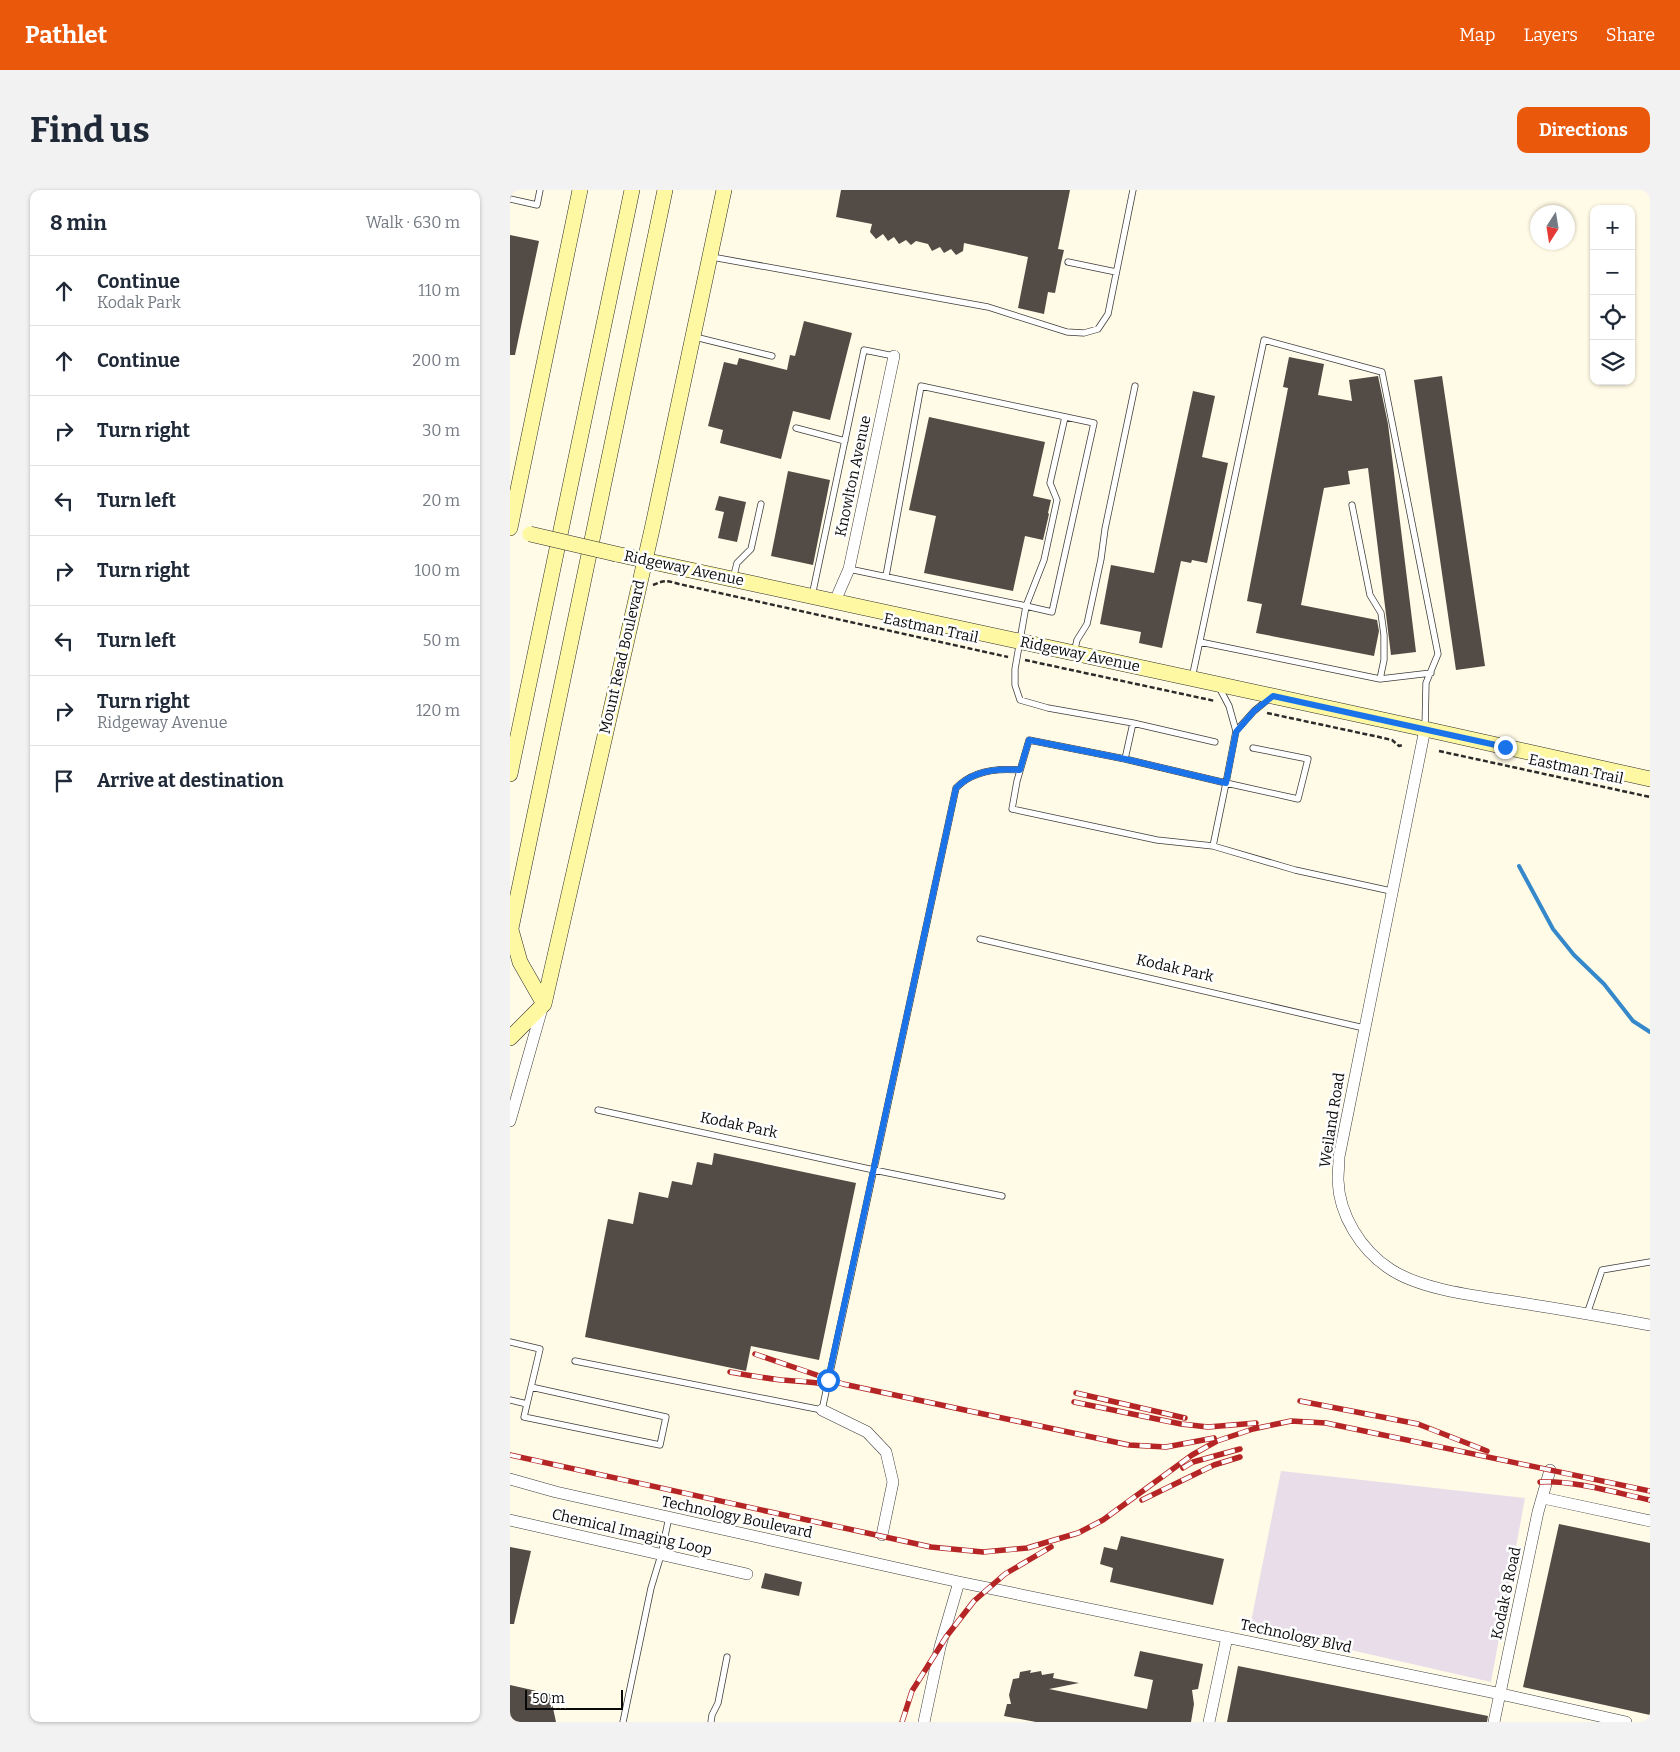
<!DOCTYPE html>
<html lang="en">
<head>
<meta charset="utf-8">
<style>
	:root { --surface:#fff; --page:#f2f2f3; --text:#1f2937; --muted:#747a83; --line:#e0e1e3; --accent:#ea580c }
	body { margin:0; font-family:Bitter,serif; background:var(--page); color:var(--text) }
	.controls { position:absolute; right:15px; top:15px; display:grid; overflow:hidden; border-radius:10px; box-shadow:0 1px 4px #0004 }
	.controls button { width:45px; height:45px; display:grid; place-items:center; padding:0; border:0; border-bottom:1px solid var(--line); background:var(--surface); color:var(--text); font:25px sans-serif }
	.compass { position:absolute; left:1020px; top:15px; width:45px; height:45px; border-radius:50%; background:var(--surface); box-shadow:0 1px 4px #0004; rotate:192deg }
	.scale { position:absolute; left:15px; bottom:12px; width:98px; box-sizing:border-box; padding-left:5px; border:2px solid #090909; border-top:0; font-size:14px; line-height:18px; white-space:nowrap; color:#090909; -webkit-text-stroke:4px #fff; paint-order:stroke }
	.stop { position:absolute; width:15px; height:15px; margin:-11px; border:4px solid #1a73e8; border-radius:50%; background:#fff }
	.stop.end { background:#1a73e8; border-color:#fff; box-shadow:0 1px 5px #0008 }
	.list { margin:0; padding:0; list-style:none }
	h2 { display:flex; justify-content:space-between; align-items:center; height:65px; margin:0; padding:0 20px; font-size:21px }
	h2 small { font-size:16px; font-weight:400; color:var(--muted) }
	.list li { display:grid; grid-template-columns:32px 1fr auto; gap:15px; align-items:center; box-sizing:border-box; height:70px; padding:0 20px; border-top:1px solid var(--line) }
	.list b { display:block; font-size:19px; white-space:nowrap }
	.list p { margin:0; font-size:16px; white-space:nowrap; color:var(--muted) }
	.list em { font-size:16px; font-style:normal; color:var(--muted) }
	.icon { flex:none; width:28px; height:28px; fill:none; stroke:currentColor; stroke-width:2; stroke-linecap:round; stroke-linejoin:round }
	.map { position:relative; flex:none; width:1140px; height:1532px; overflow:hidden; border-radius:10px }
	header { display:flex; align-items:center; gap:30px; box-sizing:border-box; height:70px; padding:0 25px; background:var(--accent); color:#fff }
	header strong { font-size:24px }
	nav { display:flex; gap:28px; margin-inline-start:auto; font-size:18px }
	.intro { display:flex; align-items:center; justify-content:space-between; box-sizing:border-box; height:120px; padding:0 30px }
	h1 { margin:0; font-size:35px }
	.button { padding:12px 22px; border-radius:10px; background:var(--accent); color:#fff; font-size:18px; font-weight:700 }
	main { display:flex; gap:30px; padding:0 30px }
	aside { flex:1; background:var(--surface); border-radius:10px; box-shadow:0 1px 4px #0004 }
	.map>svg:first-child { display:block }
	.industrial { fill:#e8dde9 }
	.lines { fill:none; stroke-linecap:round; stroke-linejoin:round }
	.stream { stroke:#3588ca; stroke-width:4 }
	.building { fill:#524b46 }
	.lane-casing { stroke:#3c3c3c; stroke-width:7 }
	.street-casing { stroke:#3c3c3c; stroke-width:12 }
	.secondary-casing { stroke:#2b2b2b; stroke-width:16 }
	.path { stroke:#2b2b2b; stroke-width:2.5; stroke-dasharray:5 2.5; stroke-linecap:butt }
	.lane { stroke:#fff; stroke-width:5.5 }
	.street { stroke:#fff; stroke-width:11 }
	.secondary { stroke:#fef8a2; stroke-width:15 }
	.rail-casing { stroke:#b52526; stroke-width:5.5 }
	.rail { stroke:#fff; stroke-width:4; stroke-dasharray:11; stroke-linecap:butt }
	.secondary-bridge-casing { stroke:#2b2b2b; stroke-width:16; stroke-linecap:butt }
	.secondary-bridge { stroke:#fef8a2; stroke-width:15 }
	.route { stroke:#1a73e8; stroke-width:6 }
	.labels { text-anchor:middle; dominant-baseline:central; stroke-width:5; stroke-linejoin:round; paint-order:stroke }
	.street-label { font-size:15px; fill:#090909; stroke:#fff }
</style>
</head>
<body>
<header>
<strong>Pathlet</strong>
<nav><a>Map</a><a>Layers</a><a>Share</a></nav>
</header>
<div class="intro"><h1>Find us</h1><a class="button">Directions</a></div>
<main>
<aside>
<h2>8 min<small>Walk · 630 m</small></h2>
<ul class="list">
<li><svg class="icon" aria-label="ahead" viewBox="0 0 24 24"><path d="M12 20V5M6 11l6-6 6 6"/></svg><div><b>Continue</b><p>Kodak Park</p></div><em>110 m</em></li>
<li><svg class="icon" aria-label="ahead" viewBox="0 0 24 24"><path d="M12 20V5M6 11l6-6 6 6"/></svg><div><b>Continue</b></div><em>200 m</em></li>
<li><svg class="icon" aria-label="right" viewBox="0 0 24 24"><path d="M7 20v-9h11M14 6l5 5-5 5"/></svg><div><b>Turn right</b></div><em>30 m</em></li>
<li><svg class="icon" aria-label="left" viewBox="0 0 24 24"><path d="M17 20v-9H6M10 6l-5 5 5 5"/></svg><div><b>Turn left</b></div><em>20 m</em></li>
<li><svg class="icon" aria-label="right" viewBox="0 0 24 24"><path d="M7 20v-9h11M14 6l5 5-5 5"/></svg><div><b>Turn right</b></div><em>100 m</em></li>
<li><svg class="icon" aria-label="left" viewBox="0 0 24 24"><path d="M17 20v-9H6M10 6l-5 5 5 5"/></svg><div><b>Turn left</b></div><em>50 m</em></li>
<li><svg class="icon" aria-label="right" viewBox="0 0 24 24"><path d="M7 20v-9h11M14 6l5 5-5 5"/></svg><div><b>Turn right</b><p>Ridgeway Avenue</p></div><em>120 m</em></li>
<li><svg class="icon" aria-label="arrive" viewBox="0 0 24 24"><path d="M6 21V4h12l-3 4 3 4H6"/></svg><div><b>Arrive at destination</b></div></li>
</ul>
</aside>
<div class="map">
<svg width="1140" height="1532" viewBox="0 0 1140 1532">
	<rect width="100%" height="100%" fill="#fffbe6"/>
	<path class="industrial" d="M771,1281L1015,1308L981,1492L740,1437Z"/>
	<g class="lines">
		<path class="stream" d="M1009,676L1043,739L1064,765L1094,794L1123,831L1140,842"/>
	</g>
	<path class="building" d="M331,0H560L548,59L554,60L551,73L545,103L538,102L534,124L508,118L518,67L454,53L453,61L446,65L441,59L434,63L430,57L422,61L418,54L406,51L401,55L396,50L389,54L384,47L378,51L373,44L366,49L360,42L362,34L326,27Z
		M0,45L29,51L5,165H0Z
		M294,131L342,143L320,230L283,221L271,269L210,253L213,240L198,236L214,172L227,175L229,168L277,180L280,165L285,166Z
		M779,167L814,174L808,205L842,211L839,190L868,186L878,234L906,462L881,465L858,278L838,281L840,294L814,298L791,415L867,430L869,441L864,466L746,443L752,414L737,411L778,198L773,197Z
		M932,186L975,476L946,480L904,190Z
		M683,201L705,206L692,267L718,273L697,373L682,370L681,373L671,371L652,458L629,453L631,442L590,434L601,375L644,383Z
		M419,227L535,252L523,306L541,310L538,323L539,324L533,350L515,346L503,401L414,383L426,326L399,320Z
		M278,281L320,290L303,375L261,366Z
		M209,306L236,312L227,352L208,348L214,322L205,320Z
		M204,963L346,993L309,1170L241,1156L236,1181L75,1147L98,1029L123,1034L129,1002L158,1008L162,991L182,995L187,972L202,975Z
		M1049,1334L1140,1353V1525L1013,1497Z
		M611,1346L714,1369L703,1415L600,1392L603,1378L590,1374L594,1357L607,1360Z
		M0,1357L21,1361L4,1434H0Z
		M255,1383L292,1392L289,1406L251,1398Z
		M630,1461L693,1474L688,1499L682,1500L684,1514L681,1532H526L494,1526L497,1514H501L499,1505L503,1489L509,1488L510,1482L521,1480L520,1483L531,1481L532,1485L544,1483L543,1488L569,1493L539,1499L637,1519L643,1490L624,1486Z
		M728,1476L978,1526L977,1532H717Z
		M0,1495L40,1504L46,1532H0Z"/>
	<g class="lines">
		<defs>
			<path id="lane" d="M0,9L27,15L30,0
				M202,67L478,117L557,142L574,143L588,139L598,124L623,0
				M558,72L606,82
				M185,147L262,166
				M286,238L335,251
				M842,315L860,405L871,423L874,445V470L870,489
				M339,379L516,416L505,479V495L510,510L538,518L623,533L615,569L716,593L726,541L744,521L761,507
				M376,386L411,196L584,233L542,422L516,416L534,370L547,310L540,293L555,227
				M223,389L227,373L241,359L251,314
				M302,406L354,160L384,166
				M690,452L870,489L921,483
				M564,463L567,450L577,434L591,369L595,339L625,196
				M682,488L754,150L872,182L928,464L916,493L915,539
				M709,497L719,516L726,541
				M623,533L705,552
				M743,558L798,569L788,609L716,593L703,656L785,680L881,701
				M615,569L519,550L507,591L502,619L647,650L703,656
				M470,749L854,838
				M88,920L364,980L492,1006
				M1077,1124L1092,1080L1140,1072
				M0,1152L30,1159L17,1214L0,1210
				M65,1171L312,1220L446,598C462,581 488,578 510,580
				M17,1214L14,1227L150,1255L156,1227L21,1197
				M113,1532L141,1398L151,1365L159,1327
				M201,1532L202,1525L208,1513L217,1467"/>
			<path id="street" d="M325,411L339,379L384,166
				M915,539L829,967C829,975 828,983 828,990C829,1025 851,1060 880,1079C911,1100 968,1106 1005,1112C1050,1119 1095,1127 1140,1135
				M0,931L33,815
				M312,1220L357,1242L376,1262L383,1292L372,1345
				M0,1289L46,1302L449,1392L991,1504L1116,1532
				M1033,1308L1140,1331
				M0,1330L237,1384
				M414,1532L430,1457L449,1392
				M699,1532L717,1447
				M984,1532L1028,1322L1040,1280"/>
			<path id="secondary" d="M0,338L70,0
				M106,364L915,539L1140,589
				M0,584L122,0
				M1,740L10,772L34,814
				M0,743L155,0
				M34,814L143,335L214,0
				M0,848L34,814"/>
		</defs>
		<use href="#lane" class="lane-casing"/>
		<use href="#street" class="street-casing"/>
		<use href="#secondary" class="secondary-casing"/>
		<path class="path" d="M143,395C155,390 155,390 169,394L498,467
			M515,470L705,511
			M757,523L869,547L882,550L889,556L893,555
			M929,561L1140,607"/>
		<use href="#lane" class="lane"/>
		<use href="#street" class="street"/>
		<use href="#secondary" class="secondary"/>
		<defs>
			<path id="rail" d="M245,1164L333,1194L619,1255L656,1257L704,1248
				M220,1182C237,1185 254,1188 271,1190C285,1191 299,1191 314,1194
				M566,1203L675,1228
				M790,1211L908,1234L977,1261
				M564,1212L671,1234L698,1237L746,1233
				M0,1265L421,1357L473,1362L517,1358L568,1343L593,1330L682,1265L707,1251L743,1239L781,1231L816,1233L1140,1301
				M673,1278L683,1272L730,1259
				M1030,1292C1063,1290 1107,1303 1140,1310
				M632,1310L704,1275L730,1267
				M392,1532L402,1501L436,1447L464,1411L495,1384L541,1357"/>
		</defs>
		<use href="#rail" class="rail-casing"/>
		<use href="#rail" class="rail"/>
		<defs>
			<path id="secondary-bridge" d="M20,344L106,364"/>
		</defs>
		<use href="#secondary-bridge" class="secondary-bridge-casing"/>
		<use href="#secondary-bridge" class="secondary-bridge"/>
	</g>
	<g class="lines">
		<path class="route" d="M318,1190L446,598C462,581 487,578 510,580L519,550L615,569L716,593L726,542L744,521L763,506L995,557"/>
	</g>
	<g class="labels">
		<g class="street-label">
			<text transform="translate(343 286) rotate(-78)">Knowlton Avenue</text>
			<text transform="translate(174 378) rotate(12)">Ridgeway Avenue</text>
			<text transform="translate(421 438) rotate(12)">Eastman Trail</text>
			<text transform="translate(570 464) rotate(12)">Ridgeway Avenue</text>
			<text transform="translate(112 467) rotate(-77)">Mount Read Boulevard</text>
			<text transform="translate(1066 579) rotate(12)">Eastman Trail</text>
			<text transform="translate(665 778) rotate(13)">Kodak Park</text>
			<text transform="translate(822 930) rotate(-81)">Weiland Road</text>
			<text transform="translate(229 935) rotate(12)">Kodak Park</text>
			<text transform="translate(227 1327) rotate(12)">Technology Boulevard</text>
			<text transform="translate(122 1342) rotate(13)">Chemical Imaging Loop</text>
			<text transform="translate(996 1403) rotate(-78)">Kodak 8 Road</text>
			<text transform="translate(786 1446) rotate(12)">Technology Blvd</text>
		</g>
	</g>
</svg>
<div class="controls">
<button>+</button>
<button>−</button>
<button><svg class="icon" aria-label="locate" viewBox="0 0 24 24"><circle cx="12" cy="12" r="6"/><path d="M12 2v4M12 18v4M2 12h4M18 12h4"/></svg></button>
<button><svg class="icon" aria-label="layers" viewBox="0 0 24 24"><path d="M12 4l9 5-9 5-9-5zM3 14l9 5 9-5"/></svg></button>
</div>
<svg class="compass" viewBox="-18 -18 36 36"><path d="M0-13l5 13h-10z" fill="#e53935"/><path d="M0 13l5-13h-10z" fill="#747a83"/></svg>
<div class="scale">50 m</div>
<div class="stop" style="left:318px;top:1190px"></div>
<div class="stop end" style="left:995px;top:557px"></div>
</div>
</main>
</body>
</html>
